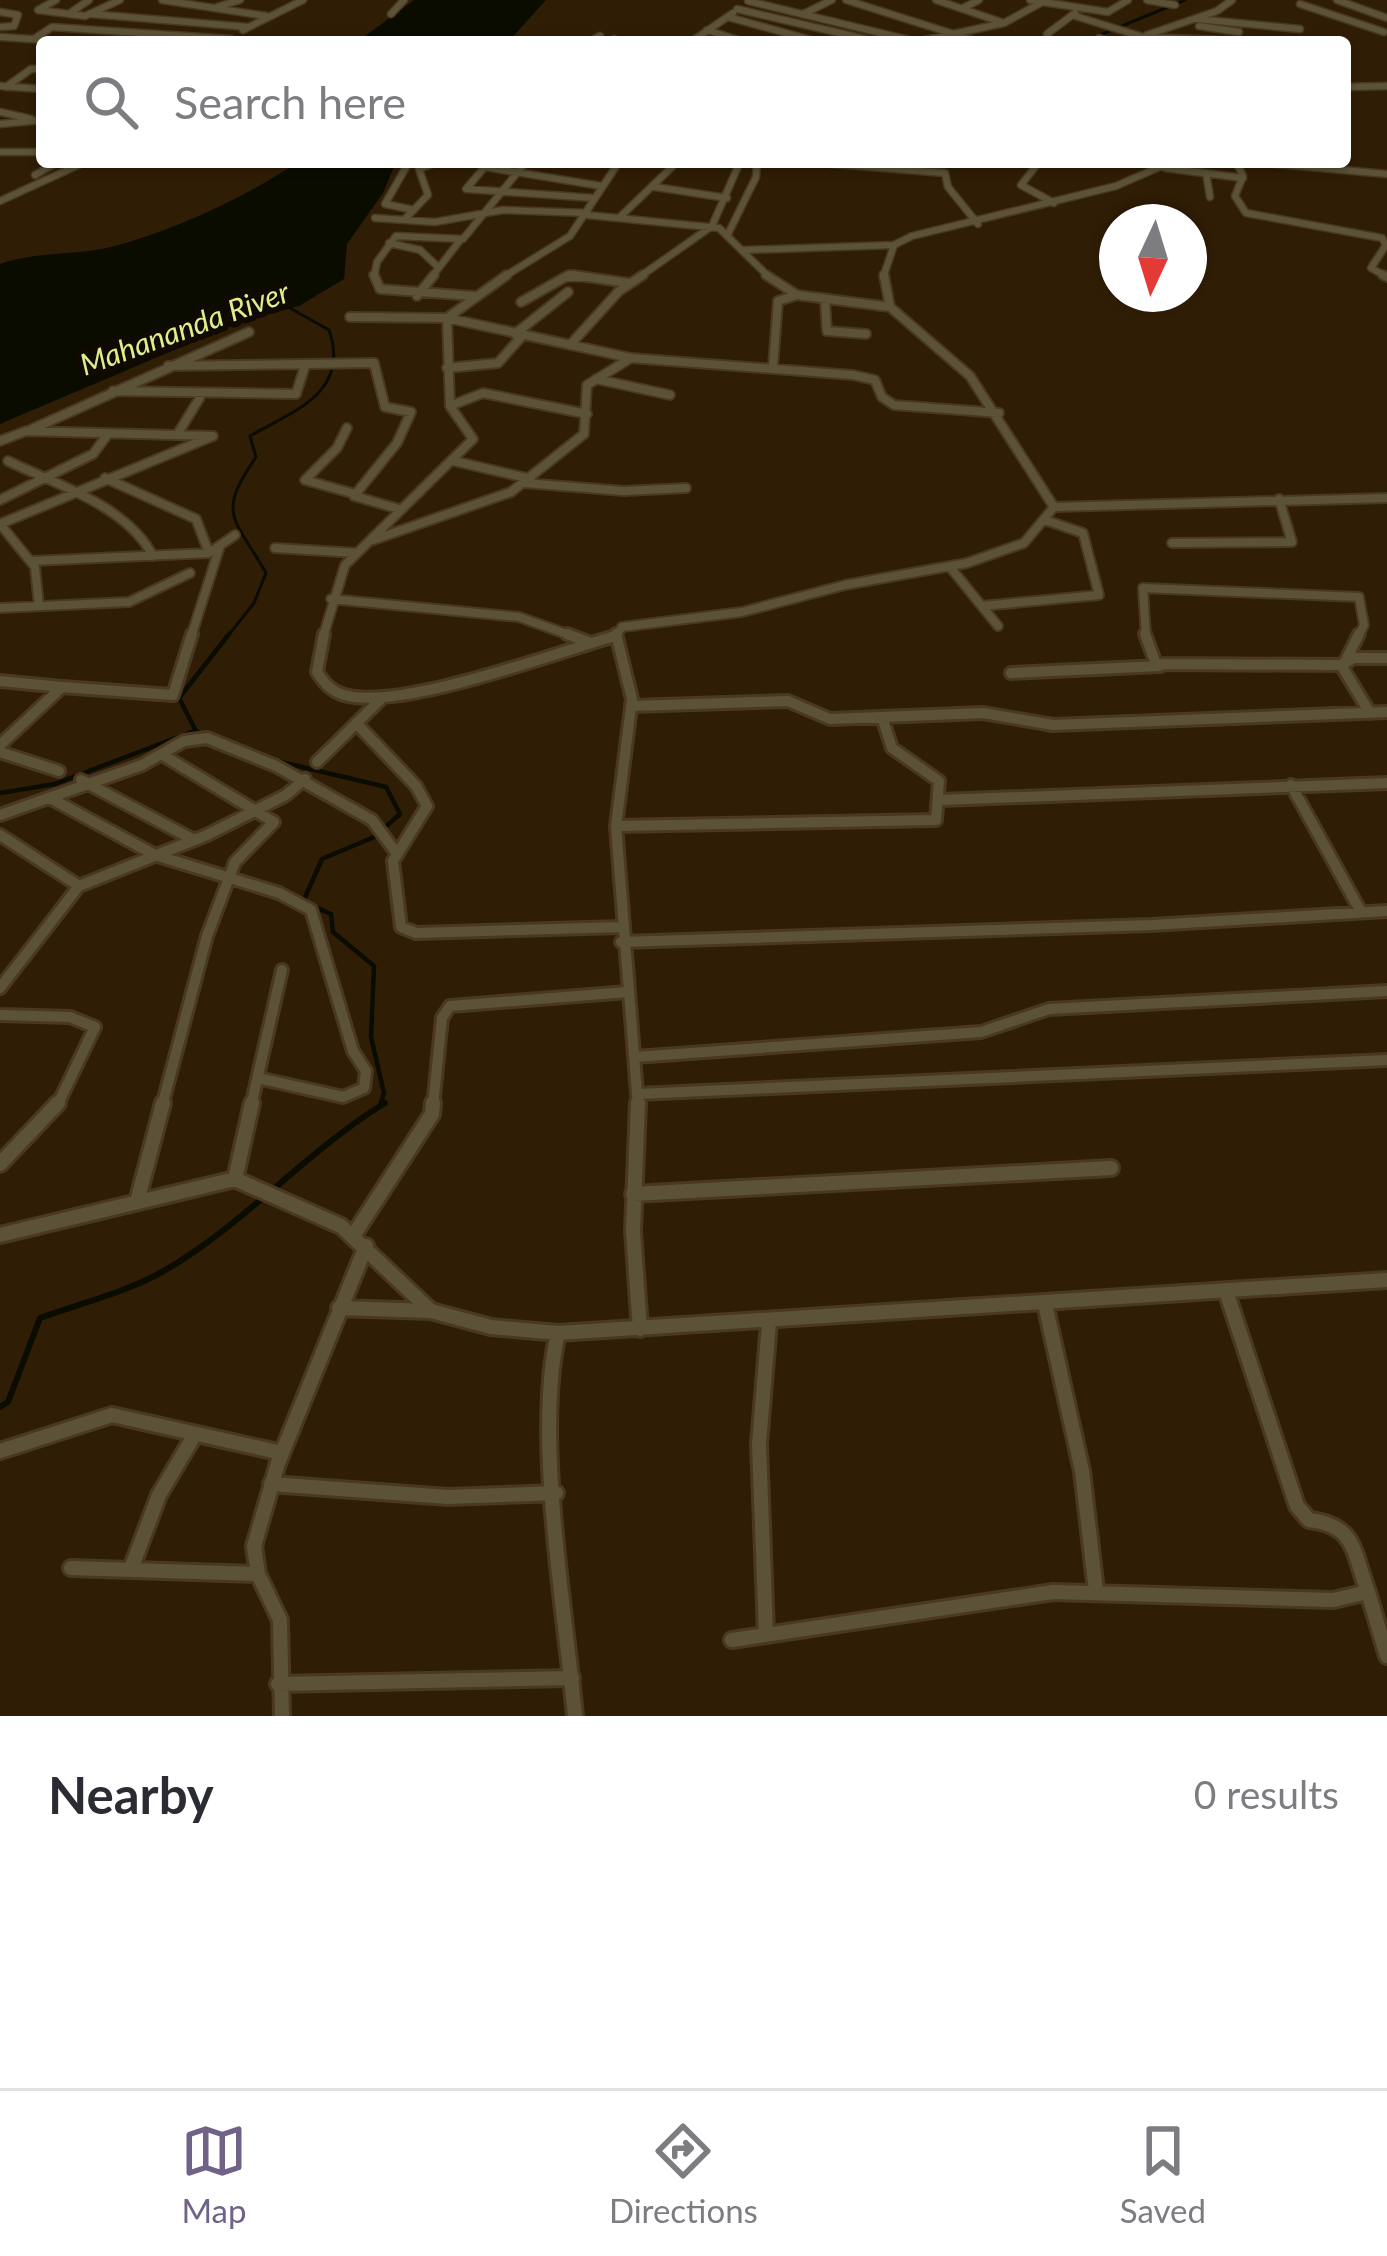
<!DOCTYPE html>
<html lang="en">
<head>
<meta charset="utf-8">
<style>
	:root { --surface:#fff; --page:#f2f2f3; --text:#2b2b33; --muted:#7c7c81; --line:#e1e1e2; --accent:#716288 }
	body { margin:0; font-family:Lato,sans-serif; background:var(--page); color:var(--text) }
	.compass { position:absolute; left:1099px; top:204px; width:108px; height:108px; border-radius:50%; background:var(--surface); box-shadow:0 3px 9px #0004; rotate:184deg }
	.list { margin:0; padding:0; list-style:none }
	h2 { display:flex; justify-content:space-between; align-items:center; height:156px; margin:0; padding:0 48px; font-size:51px }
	h2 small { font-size:39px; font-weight:400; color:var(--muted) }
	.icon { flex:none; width:66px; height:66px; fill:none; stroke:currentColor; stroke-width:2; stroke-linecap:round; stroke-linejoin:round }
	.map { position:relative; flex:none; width:1387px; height:1716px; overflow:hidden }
	.search { position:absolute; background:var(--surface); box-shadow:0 3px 9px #0004; left:36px; right:36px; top:36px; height:132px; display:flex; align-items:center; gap:30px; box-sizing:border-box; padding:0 42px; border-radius:12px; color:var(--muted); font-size:45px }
	.sheet { height:372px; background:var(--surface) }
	nav { display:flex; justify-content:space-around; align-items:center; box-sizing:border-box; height:168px; border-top:3px solid var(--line); background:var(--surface); font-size:33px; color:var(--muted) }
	nav a { display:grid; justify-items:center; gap:6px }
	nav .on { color:var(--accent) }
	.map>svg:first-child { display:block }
	.water { fill:#0a0c00 }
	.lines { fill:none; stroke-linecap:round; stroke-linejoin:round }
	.stream-far2 { stroke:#0a0c00; stroke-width:3 }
	.stream-far1 { stroke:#0a0c00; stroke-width:4.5 }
	.stream { stroke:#0a0c00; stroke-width:6 }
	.street-far3-casing { stroke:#4a3823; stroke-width:9 }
	.street-far2-casing { stroke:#4a3823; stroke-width:12 }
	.street-far1-casing { stroke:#4a3823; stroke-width:16 }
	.street-casing { stroke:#4a3823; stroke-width:20 }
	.street-far3 { stroke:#5b5237; stroke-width:6 }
	.street-far2 { stroke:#5b5237; stroke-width:8 }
	.street-far1 { stroke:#5b5237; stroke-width:10 }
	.street { stroke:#5b5237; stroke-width:14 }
	.labels { text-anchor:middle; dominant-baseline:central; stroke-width:12; stroke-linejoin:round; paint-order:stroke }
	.far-water-label { font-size:30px; font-style:italic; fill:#deef8b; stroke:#110903 }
</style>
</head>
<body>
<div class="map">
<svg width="1387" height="1716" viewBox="0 0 1387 1716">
	<rect width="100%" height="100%" fill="#301d06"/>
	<path class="water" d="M414,0H546L508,42H357Z
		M298,162H396L383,193L347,244L344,279L299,306L240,322L0,424V264C37,251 74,256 111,247C174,231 244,198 298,162Z"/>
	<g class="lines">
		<path class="stream-far2" d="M1083,42L1185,0
			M227,637L254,603L266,573C234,517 216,515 256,457L250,436C293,411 351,393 329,330L288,307"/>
		<path class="stream-far1" d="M204,735L196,731L179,698L229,634
			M277,761L386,787L400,814L374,837L322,859L303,902L331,914L333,932L374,966L371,1037L384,1093L380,1106
			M0,793L55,784L194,731"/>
		<path class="stream" d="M0,1407L8,1402L40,1318C81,1303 124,1293 162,1272C243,1226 305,1152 385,1103"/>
		<defs>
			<path id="street-far3" d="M56,0L38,10L85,16L120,0
				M162,0L266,16
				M846,0L979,42
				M936,0L1001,22
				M1030,0L1108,12L1128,0
				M1147,0L1175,5
				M1337,0L1387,18
				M748,1L918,42
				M1300,4L1384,32
				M217,7L240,0
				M963,8L979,0
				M737,9L878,42
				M0,12L18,15L14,26L0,27
				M70,13L89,0
				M91,14L248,27
				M391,14L404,0
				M803,14L832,0
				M1072,15L1143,37L1247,41
				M728,17L818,42
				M1196,19L1300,29
				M1199,26L1239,32
				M243,30L303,0
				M707,30L744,42
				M1147,35L1217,11L1232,0
				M0,37L78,42
				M1099,38L1112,42
				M34,39L52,27L231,39
				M589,42L600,36
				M610,42L614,39
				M691,42L733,13
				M916,42L1004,23L1046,0
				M1050,42L1047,34L1075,13
				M0,86L42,89
				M6,87L31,69H42
				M1345,87L1387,86
				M0,112L31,119
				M0,124L42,120
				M0,152H42
				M409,162L385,204L414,210
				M489,162L466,189L594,198
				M809,162L945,173L948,187L978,224
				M1039,162L1021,185L1054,203
				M1236,162L1243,176L1235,196L1246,213L1382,238L1386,245L1371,268L1387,277
				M1254,162L1387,174
				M485,167L601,186
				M1165,168L1243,178
				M1206,173L1210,197
				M35,175L58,162
				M655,187L727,198
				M0,201L85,162
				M587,215L719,228L770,278
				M375,218L435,222L503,210L588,213
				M619,218L673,166
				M404,220L428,195L419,169L437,162
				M728,234L756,177L757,162
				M389,243L420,250L437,266
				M745,250L894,245
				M374,278L377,262L396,236L463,239L526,162
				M431,278L461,239
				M502,278L570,236L619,162
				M564,278H593
				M638,278L712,226L740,162
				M883,278L894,245L912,236L1116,186L1171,162"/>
			<path id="street-far2" d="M374,275L380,289L473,296
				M573,275L628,283
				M766,275L797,295L890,307
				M884,275L890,307L970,376L1054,507
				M1383,275L1387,277
				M417,296L434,275
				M825,301L827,331L866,334
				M521,302L569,275
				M350,317L447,318L631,358L853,375L875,380L882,397L894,405L999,413
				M515,334L568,292
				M570,345L619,291L643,275
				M168,366L374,363L385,407L411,412L397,443L354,496L399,509
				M773,366L778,301L797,295
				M447,368L498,363L522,336
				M596,379L670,395
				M113,391L296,394L305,366
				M450,406L483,393L587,414
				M347,428L337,448L305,480L355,494
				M32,429L249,332
				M177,435L202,394
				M0,441L26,431L213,436L0,524
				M8,461C57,485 126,505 153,556
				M454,461L531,479
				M105,478L196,519L209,553
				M525,483L624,491L686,488
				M0,500L93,454L108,434
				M0,524L35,567L39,606
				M373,540L511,492L584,434L587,385L631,358
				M1172,543L1292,542L1279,499
				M275,548L357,553
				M32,561L209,553L235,535
				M950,567L998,626
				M331,599L519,617L575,637
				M982,606L1099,595L1083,533L1045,520
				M0,608L129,602L190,573
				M191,637L220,546
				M323,637L345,565L473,439L450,406L447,318L507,275
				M610,637L615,636
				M615,637L622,627L742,612L845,585L967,563L1024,543L1054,507L1387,498
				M1146,637L1143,588L1359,597L1364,625L1358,637"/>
			<path id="street-far1" d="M324,634L317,672C324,683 331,691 344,695C399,711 555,653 615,636
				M567,634L588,642
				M616,634L632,699L616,826L638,1106
				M1145,634L1156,664L1341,665
				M1346,660L1359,634
				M1011,673L1160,666
				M0,681L62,687L0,745
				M62,687L173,695L192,634
				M632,706L788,701L830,719L983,713L1053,725L1387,712
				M1370,713L1341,665L1354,658H1387
				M356,723L416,786L427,806L393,861L401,927L416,933L621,927
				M0,752L59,771
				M161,754L274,822L235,862L207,936L162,1106
				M317,762L381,699
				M81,780L194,840
				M1291,785L1361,912
				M50,798L155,855L279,893L311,910L353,1051L366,1071L364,1088L343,1097L258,1078
				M941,800L1387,783
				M0,815L142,765L184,741L207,738L276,766L372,820L395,851
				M616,826L936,820L939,781L892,748L882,717
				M0,835L79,886
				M621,942L1152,925L1387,911
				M0,988L79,886L207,835L286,795L305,779
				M0,1015L70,1017L95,1027L57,1106
				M635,1057L981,1032L1049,1009L1387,991
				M638,1094L1387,1060
				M251,1106L282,970
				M433,1106L442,1018L450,1006L627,992"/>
			<path id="street" d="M638,1103L633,1231L640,1329
				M0,1164L58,1103
				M235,1179L252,1103
				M633,1194L1111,1168
				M138,1198L163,1103
				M0,1235L235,1179L341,1226L431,1311L491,1327L558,1333
				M353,1236L432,1114L433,1103
				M1045,1304L1082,1471L1096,1591
				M339,1308L431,1311
				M0,1451L112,1415L282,1453
				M271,1484L448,1497L556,1493
				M71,1568L258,1574
				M131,1569L159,1495L194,1436
				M1368,1592L1387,1656
				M766,1634L759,1444L769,1323
				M732,1640L1053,1592L1333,1600L1368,1592C1353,1552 1356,1525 1309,1520L1297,1506L1226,1291
				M278,1684L572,1678
				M282,1716L280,1620L258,1574L254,1546L278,1463L366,1246
				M575,1716C565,1609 534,1434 558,1333L1387,1280"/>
		</defs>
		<use href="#street-far3" class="street-far3-casing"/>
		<use href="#street-far2" class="street-far2-casing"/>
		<use href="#street-far1" class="street-far1-casing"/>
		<use href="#street" class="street-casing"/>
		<use href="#street-far3" class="street-far3"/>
		<use href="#street-far2" class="street-far2"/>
		<use href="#street-far1" class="street-far1"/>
		<use href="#street" class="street"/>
	</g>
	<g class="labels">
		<g class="far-water-label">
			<text transform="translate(184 327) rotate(-20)">Mahananda River</text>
		</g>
	</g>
</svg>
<svg class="compass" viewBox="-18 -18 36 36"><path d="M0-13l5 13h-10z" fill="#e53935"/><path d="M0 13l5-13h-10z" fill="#7c7c81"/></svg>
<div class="search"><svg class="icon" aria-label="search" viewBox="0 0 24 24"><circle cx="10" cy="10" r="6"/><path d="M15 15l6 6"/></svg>Search here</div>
</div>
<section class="sheet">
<h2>Nearby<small>0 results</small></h2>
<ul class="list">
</ul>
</section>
<nav>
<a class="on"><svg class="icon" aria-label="map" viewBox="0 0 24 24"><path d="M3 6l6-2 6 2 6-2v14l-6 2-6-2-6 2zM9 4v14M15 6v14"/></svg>Map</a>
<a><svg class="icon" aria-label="directions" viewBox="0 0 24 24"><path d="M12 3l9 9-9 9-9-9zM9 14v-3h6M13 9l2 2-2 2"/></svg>Directions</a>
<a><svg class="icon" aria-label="saved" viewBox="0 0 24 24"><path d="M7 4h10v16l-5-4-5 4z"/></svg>Saved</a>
</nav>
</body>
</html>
